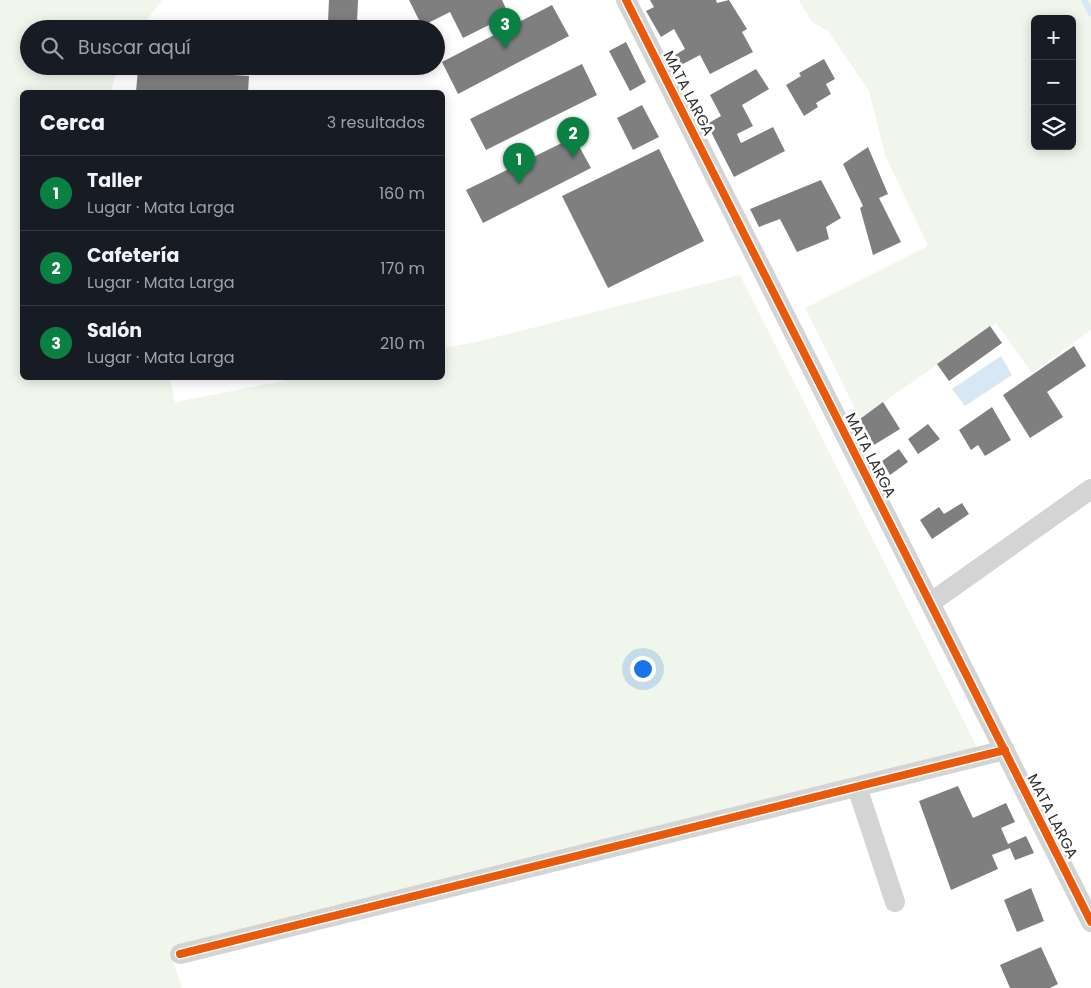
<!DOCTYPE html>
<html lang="es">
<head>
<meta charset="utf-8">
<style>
	:root { --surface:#171b24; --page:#20242c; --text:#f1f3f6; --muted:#9ea1a6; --line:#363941; --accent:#0b8043 }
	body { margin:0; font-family:Poppins,sans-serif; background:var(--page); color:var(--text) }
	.controls { position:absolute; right:15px; top:15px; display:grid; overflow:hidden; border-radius:8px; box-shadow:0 2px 12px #0003 }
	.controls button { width:45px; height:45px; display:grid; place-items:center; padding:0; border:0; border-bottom:1px solid var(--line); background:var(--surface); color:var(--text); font:25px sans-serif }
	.you { position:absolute; left:642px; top:668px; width:18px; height:18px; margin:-12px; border:4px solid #fff; border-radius:50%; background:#1a73e8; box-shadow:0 0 0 8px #1a73e833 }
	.badge { display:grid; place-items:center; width:32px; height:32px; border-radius:50%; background:var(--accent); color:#fff; font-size:16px; font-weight:700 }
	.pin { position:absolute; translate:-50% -41px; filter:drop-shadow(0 1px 2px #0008) }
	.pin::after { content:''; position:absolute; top:26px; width:18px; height:15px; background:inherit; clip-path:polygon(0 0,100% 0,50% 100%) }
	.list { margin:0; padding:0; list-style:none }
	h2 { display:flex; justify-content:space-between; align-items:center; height:65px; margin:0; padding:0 20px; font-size:21px }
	h2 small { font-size:16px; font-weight:400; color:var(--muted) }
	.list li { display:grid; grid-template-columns:32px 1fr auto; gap:15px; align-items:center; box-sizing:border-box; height:75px; padding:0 20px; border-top:1px solid var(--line) }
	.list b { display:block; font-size:19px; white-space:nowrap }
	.list p { margin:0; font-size:16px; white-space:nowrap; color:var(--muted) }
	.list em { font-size:16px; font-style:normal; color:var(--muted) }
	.icon { flex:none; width:28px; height:28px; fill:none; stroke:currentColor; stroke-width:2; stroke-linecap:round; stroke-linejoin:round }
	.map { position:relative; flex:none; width:1091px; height:988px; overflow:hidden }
	.search { position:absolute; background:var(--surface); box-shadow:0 2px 12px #0003; left:20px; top:20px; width:425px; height:55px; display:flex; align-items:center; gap:12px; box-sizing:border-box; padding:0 18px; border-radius:28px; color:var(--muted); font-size:19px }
	.panel { position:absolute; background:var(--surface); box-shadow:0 2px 12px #0003; left:20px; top:90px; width:425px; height:290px; border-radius:8px }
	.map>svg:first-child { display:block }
	.green { fill:#f1f6ec; fill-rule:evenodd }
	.water { fill:#d8e7f4 }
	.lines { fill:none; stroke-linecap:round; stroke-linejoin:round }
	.stream { stroke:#d8e7f4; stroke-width:6 }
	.building { fill:#7f7f7f }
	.street { stroke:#d4d4d4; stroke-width:20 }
	.cycleway-casing { stroke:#fff; stroke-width:11 }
	.cycleway { stroke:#e8590c; stroke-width:8 }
	.labels { text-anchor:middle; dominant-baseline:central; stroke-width:5; stroke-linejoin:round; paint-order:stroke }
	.street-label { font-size:15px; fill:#303030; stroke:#fff }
</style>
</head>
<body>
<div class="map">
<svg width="1091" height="988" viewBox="0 0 1091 988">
	<rect width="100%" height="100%" fill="#fff"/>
	<path class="green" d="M0,0H162L140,29H29V66H118L111,92H22V378H170L175,402L298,378H442L443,348L476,342L740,275L980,753L169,949L182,988H0Z
		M799,0H1091V330L1032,373L996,323L860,419L805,308L928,246L885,155L869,91L828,31L812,22ZM1035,19H1072V146H1035Z"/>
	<path class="water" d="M1001,356L1012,375L965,406L952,389Z"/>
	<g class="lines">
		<path class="stream" d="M1084,0L1091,13"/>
	</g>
	<path class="building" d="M329,0H358L357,23L328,22Z
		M409,0H502L509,15L463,38L450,12L422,26Z
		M650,0H716L717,3L729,0L747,29L742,32L753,52L710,74L700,55L681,65L675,55L685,49L674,29L661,37L646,11L654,7Z
		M552,5L569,36L458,94L442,62Z
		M626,42L646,82L630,91L609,51Z
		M824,59L835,79L826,84L831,94L816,103L818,107L804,116L786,85L801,76L799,73Z
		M582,64L597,95L486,150L470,119Z
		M138,69L249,76L248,92H136Z
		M756,69L769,89L742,105L753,126L737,134L741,143L773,127L785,151L734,177L707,124L721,116L710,95Z
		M642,105L659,137L633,150L617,118Z
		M574,137L591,168L483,223L466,190Z
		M868,147L888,194L879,198L901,242L873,255L860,208L863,206L843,164Z
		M659,149L704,241L608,288L562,196Z
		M821,180L841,218L826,227L829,239L797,252L780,219L759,227L750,209Z
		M990,326L1002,343L949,381L937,364Z
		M1074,346L1086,366L1047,392L1063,417L1030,438L1003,395Z
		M883,402L900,429L874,445L860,419Z
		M992,407L1011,440L985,456L978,445L971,450L959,430Z
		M928,424L940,439L918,454L908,439Z
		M899,449L908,462L890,475L882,461Z
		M962,503L969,514L932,539L920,520L939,507L944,514Z
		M958,786L973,818L1006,803L1015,822L1001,828L1008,844L1026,836L1034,853L1015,860L1010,848L992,855L998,869L951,890L919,801Z
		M1031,888L1044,921L1017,932L1004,900Z
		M1041,947L1058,984L1050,988H1010L1000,965Z"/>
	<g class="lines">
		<path class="street" d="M626,0L1091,922
			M930,603L1091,489
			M857,787L895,902
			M180,954L1005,750"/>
		<defs>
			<path id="cycleway" d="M626,0L1091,922
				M180,954L1005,750"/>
		</defs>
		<use href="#cycleway" class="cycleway-casing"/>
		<use href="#cycleway" class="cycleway"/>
	</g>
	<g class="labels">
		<g class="street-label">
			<text transform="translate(689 93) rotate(63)">MATA LARGA</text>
			<text transform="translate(871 455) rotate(63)">MATA LARGA</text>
			<text transform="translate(1053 816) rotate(63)">MATA LARGA</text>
		</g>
	</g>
</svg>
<div class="controls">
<button>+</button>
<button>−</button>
<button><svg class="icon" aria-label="layers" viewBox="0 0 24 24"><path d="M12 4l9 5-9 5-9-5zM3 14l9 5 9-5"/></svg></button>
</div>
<div class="you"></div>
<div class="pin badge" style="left:519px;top:184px">1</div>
<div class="pin badge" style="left:573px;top:158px">2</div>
<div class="pin badge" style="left:505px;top:49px">3</div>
<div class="search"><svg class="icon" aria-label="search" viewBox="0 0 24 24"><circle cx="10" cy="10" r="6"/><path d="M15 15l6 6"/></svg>Buscar aquí</div>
<section class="panel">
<h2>Cerca<small>3 resultados</small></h2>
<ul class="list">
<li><span class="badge">1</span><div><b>Taller</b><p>Lugar · Mata Larga</p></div><em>160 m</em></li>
<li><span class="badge">2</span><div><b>Cafetería</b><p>Lugar · Mata Larga</p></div><em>170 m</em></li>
<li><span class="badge">3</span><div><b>Salón</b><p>Lugar · Mata Larga</p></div><em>210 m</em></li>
</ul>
</section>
</div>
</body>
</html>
